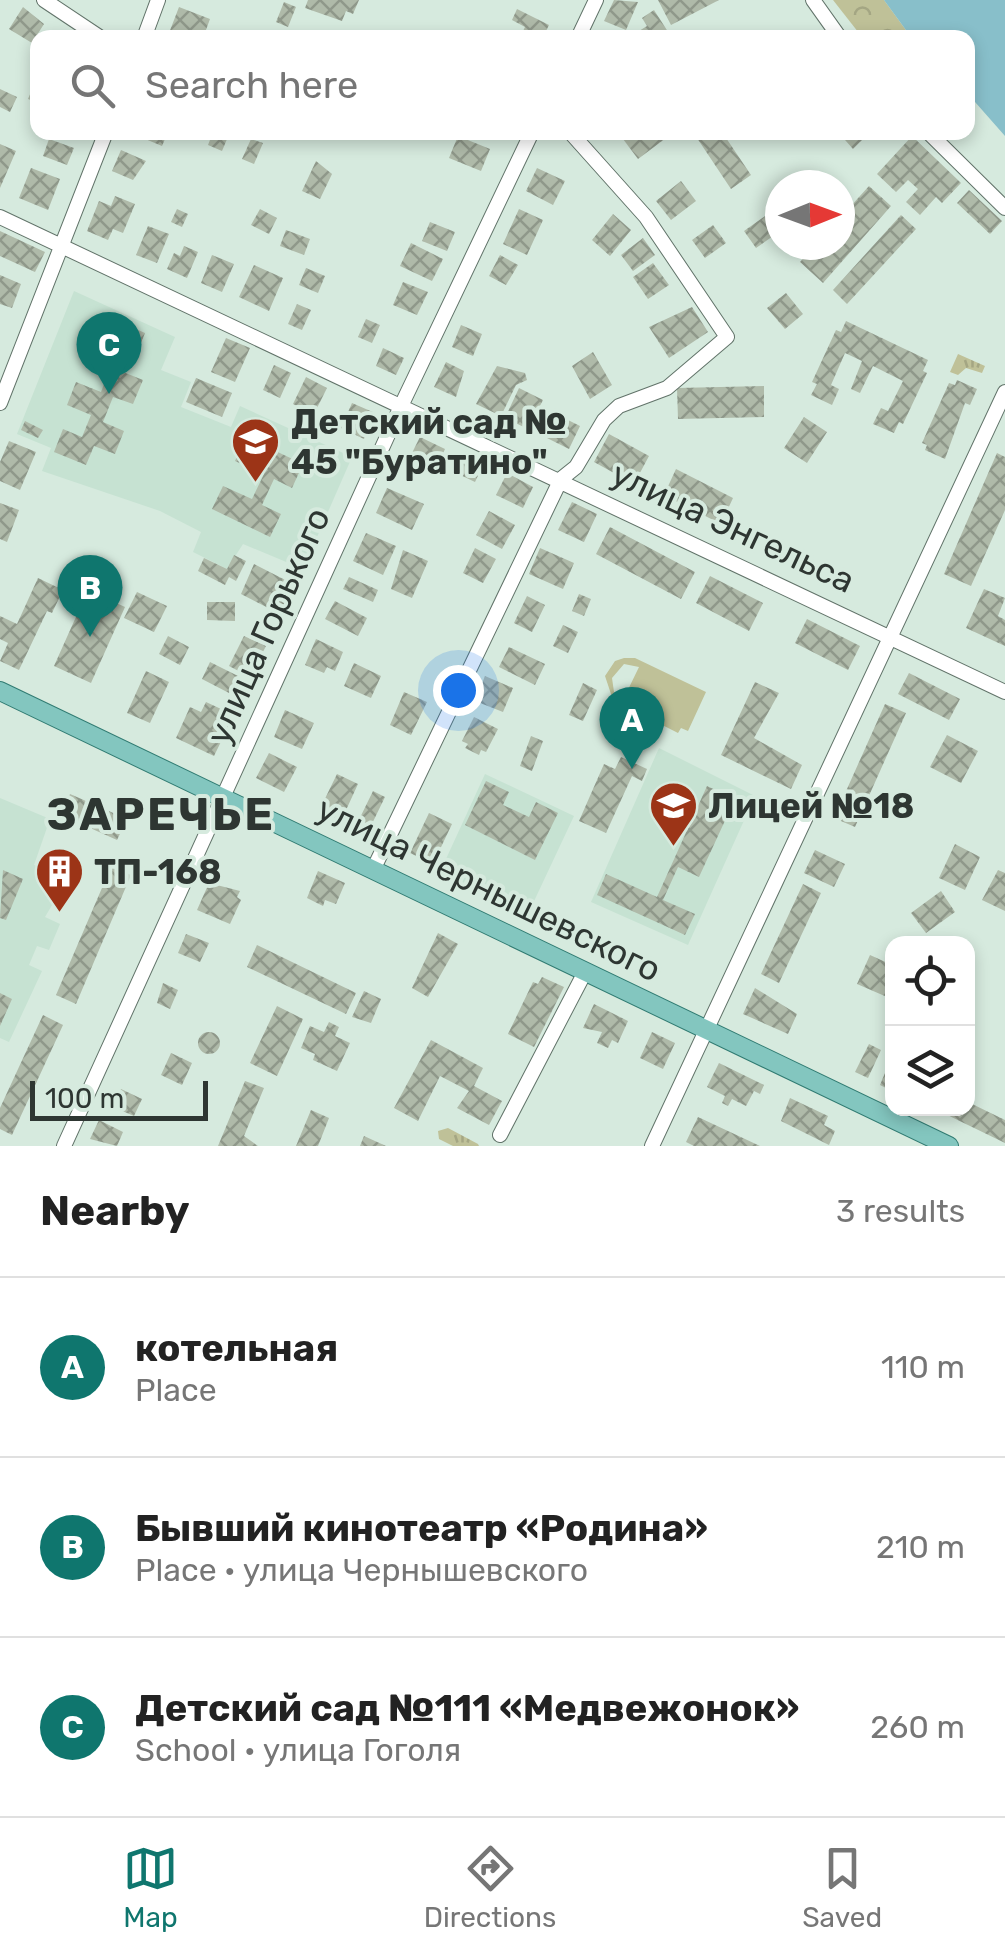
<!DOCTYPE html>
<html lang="en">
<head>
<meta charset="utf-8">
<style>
	:root { --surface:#fff; --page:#f2f2f2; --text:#222; --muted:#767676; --line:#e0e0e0; --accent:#0f766e }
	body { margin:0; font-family:Rubik,sans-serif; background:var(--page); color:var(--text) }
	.controls { position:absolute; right:30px; bottom:30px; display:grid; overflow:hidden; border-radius:20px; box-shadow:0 5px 15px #0003 }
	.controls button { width:90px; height:90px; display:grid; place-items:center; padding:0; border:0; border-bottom:2px solid var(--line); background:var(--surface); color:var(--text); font:50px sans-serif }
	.compass { position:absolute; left:765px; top:170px; width:90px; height:90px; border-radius:50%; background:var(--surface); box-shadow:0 5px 15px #0003; rotate:89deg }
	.scale { position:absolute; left:30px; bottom:25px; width:178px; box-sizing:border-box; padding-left:10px; border:5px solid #2e3632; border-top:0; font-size:28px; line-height:35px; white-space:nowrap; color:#2e3632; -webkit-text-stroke:8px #d6eade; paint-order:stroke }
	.you { position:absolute; left:458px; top:690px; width:35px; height:35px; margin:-25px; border:8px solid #fff; border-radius:50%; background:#1a73e8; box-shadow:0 0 0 15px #1a73e833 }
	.badge { display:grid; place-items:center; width:65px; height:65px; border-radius:50%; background:var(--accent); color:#fff; font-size:32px; font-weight:700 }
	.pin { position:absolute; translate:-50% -82px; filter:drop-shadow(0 2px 5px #0008) }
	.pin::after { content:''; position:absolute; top:52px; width:35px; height:30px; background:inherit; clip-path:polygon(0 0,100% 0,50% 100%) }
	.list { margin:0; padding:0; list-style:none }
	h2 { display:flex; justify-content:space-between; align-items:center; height:130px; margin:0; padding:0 40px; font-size:42px }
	h2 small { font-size:32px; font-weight:400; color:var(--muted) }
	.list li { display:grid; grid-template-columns:65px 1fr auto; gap:30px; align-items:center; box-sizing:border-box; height:180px; padding:0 40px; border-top:2px solid var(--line) }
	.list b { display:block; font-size:38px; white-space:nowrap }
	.list p { margin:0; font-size:32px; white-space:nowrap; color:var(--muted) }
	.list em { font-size:32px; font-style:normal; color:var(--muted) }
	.icon { flex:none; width:55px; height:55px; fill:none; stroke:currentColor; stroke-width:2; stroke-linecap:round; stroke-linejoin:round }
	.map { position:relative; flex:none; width:1005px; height:1146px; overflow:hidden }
	.search { position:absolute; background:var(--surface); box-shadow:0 5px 15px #0003; left:30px; right:30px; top:30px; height:110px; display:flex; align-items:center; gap:25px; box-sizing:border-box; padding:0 35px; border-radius:20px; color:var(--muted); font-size:38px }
	.sheet { height:670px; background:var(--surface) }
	nav { display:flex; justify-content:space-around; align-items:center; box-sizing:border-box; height:140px; border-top:2px solid var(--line); background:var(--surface); font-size:28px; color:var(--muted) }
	nav a { display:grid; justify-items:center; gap:5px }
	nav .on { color:var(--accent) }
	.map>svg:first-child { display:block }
	.built { fill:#c6e2d2 }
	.forest { fill:url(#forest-crowns) }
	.park { fill:url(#park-tufts) }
	.pitch { fill:#bfc198; fill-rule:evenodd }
	.water { fill:#88bfca }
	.building { fill:url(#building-cross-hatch) }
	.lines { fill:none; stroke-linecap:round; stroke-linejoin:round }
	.minor-casing { stroke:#617369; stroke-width:16 }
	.major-casing { stroke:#307b72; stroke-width:20 }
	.minor { stroke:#fff; stroke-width:14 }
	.major { stroke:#83c6bf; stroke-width:18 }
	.labels { text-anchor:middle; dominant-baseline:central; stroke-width:8; stroke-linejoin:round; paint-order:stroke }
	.poi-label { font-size:35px; font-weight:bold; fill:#2e3632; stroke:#d6eade; text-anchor:start }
	.street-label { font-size:35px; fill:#2e3632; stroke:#d6eade }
	.district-label { font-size:45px; font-weight:bold; letter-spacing:2.5px; fill:#2e3632; stroke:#d6eade }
</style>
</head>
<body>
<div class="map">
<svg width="1005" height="1146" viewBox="0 0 1005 1146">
	<defs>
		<pattern id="forest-crowns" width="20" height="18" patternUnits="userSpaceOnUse" patternTransform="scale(2.5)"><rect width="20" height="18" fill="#bfc198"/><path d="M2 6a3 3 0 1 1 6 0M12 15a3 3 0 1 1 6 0" fill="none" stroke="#a4a683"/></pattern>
		<pattern id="park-tufts" width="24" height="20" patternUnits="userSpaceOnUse" patternTransform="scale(2.5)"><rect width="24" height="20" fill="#bfc198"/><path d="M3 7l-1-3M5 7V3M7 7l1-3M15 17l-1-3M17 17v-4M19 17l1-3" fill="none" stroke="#a4a683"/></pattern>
		<pattern id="building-cross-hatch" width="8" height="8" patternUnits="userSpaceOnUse" patternTransform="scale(2.5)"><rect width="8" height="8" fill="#afbaa9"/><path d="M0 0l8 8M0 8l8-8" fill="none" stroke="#8f988a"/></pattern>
	</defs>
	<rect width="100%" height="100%" fill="#d6eade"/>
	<path class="built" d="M74,291L175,337L161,370L191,382L181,407L231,427L240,406L352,457L303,569L243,544L227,569L193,552L201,532L160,511L42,471L51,448L17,434Z
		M659,748L755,796L688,945L591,902Z
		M485,774L574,816L528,914L440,872Z
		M0,798L50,819L34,865L68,878L45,917L60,924L49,950L37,946L29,965L42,971L9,1042L0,1038Z"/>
	<path class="forest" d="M833,0H884L911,37H862Z"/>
	<path class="park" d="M958,354L985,366L982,373L966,368L958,375L950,372Z
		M448,1128L478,1144L479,1146H453L439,1139L438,1131Z"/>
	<path class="pitch" d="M624,658H635L706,692L688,731L681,728L678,733L613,700L605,676L615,661ZM624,664L639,667L623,700L614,692L612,678Z"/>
	<path class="water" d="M884,0H1005V136L968,94V38L911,37Z"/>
	<path class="building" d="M308,0H359L353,14L346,11L342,21L305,8Z
		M614,0L638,2L626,30L604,21Z
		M658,0H719L671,25Z
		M284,2L296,7L288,27L276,22Z
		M23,7L44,24L32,43L9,29Z
		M179,7L210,19L203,38L169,33Z
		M517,9L549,25L543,37L522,33L525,27L512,20Z
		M654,10L672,38H642L639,31L647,26L642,18Z
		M38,75V103L28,99Z
		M0,89L17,97L10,112L0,107Z
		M140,132H168L162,146L138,136Z
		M213,132H230L222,151L208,145Z
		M632,132H674L638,159L623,139Z
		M693,132H722L751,175L731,189Z
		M838,132H870L853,149Z
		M458,136L490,149L481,171L449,158Z
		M912,136L961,183L942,203L936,197L920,215L906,202L918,189L908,180L896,192L877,174Z
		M49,139L74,148L67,165L43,156Z
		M251,139L263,143L254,164L242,159Z
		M0,144L16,151L0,188Z
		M121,150L146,161L133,180L112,171Z
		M316,161L332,174L320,199L302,191Z
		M31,168L60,179L48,210L19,198Z
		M537,168L565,181L553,205L526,191Z
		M681,181L696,201L671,220L656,201Z
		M869,186L891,206L823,283L800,262L816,245H840V218Z
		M969,190L1002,221L990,234L957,203Z
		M115,196L135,204L123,233L113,229L108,240L87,231L99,201L111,206Z
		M177,209L188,214L182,227L171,222Z
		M260,209L277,218L269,234L251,225Z
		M519,209L543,220L527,255L503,244Z
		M613,214L631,230L610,256L592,240Z
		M768,214L779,232L756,248L744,231Z
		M901,215L916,229L847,304L833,290Z
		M430,222L455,232L447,251L422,241Z
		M713,225L726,243L705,258L692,240Z
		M148,226L169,234L157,263L136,255Z
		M286,230L310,239L304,255L280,246Z
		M0,231L45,252L35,272L0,256Z
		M643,238L655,255L633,271L621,255Z
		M411,243L443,259L432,281L400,266Z
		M184,246L198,252L187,278L167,269L174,253L180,256Z
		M212,255L234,264L222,292L201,283Z
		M500,255L518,265L506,285L489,276Z
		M653,263L669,285L648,299L633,277Z
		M254,265L283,278L269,311L239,297Z
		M306,268L325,276L318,293L299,285Z
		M0,275L21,284L12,308L0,304Z
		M403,282L428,292L417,315L393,305Z
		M786,293L803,314L785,329L767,308Z
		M297,304L311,310L302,330L288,324Z
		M692,307L708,332L669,358L649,327Z
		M366,319L380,325L372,343L358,337Z
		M846,321L928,360L923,371L927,373L903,424L899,422L894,433L873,424L881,408L888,411L903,381L873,366L860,393L851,389L862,361L845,353L831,385L839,389L832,405L811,395L817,384L812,382L836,330L841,332Z
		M461,325L482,334L473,356L452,347Z
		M136,329L145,333L141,343L132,339Z
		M226,338L250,348L235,382L211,372Z
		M97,339L131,352L123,372L143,380L133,404L113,397L103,422L124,431L115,454L94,446L86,465L54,452L63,429L82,437L91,415L67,405L76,382L101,392L109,371L87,362Z
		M383,348L404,358L396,375L376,366Z
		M593,352L612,385L590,399L572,366Z
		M446,362L464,371L456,397L434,387Z
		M274,365L291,373L280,398L263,390Z
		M497,366L525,373L527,380L516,385L501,416L476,404Z
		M306,377L327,388L314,414L293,404Z
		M196,378L232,393L222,417L186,402Z
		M957,380L977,389L970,405L965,403L945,459L925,450L927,445L922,443L949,383L955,385Z
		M764,386V417L678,419L677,388Z
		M519,388L543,400L528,429L505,418Z
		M352,403L375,413L364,439L341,428Z
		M558,415L580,426L569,449L547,438Z
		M804,417L827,432L807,463L784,448Z
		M25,421L43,430L38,438L21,430Z
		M609,434L649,456L634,484L594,462Z
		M246,437L303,464L292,488L274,479L262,505L281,514L270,537L212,509L223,486L252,499L264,474L235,461Z
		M420,437L445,449L437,467L411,455Z
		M9,441L36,452L20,490L0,481V462Z
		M464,451L485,461L475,482L454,472Z
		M997,453L1005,457V510L971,586L944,574Z
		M676,469L733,498L721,524L664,495Z
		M507,473L533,487L523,508L496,495Z
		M387,488L424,504L412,530L376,513Z
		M572,502L597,514L584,542L558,530Z
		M0,503L19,510L7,542L0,539Z
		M489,511L515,525L502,549L476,535Z
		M610,527L695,572L681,599L596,554Z
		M366,533L396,546L383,575L353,561Z
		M475,548L496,559L483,583L463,573Z
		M540,548L574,563L563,589L529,574Z
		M403,550L428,561L412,598L391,589Z
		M234,555L246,561L236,581L229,577L225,585L198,571L204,558L227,569Z
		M254,564L293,584L280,614L241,594Z
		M710,576L763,603L749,631L696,603Z
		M349,577L378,590L373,602L343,589Z
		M38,578L63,590L52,613L47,611L19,670L0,661L8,643L0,639V616L17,624Z
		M984,589L1005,598L998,616L1005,620V646L966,628Z
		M88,590L125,607L91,683L54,666Z
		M137,592L167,606L154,632L124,618Z
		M579,594L591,599L584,616L572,611Z
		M527,596L545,605L532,632L514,623Z
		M335,601L367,618L358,636L325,619Z
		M207,602H235V621L207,620Z
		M807,619L860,646L848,670L795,643Z
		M563,625L578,632L568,653L553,646Z
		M168,636L189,647L180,665L159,654Z
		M244,636L266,646L250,677L229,666Z
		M316,639L343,652L335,671L327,667L324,673L305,665Z
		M509,647L545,664L535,685L499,667Z
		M210,662L238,676L229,693L202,679Z
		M354,663L381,676L371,698L344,686Z
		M146,671L169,682L150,723L127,713Z
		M909,673L960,699L949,720L898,694Z
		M485,676L513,688L503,712L475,701Z
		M755,682L779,693L754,738L802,765L791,789L721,755Z
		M583,683L597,690L583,721L569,715Z
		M404,692L427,702L411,735L390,725Z
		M206,702L234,715L214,756L176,738L190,707L201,712Z
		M885,704L906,713L855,827L834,818Z
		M285,710L314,723L302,749L274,737Z
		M474,717L498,729L486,752L481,750L479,755L465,748L468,744L462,741Z
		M947,735L978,751L961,783L930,767Z
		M531,736L543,741L532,771L520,766Z
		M269,753L297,767L284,792L256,778Z
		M621,757L647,769L642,781L632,776L606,833L579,821L604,764L615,769Z
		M337,774L358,784L341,821L319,811Z
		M486,781L509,792L503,805L529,817L536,802L558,813L535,860L465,825Z
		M707,786L735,799L699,877L678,867L663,900L695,914L685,935L597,895L606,874L657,897Z
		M373,791L385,797L367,834L355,828Z
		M70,794L127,819L117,840L61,815Z
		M429,813L452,824L433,864L410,853Z
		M955,844L980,857L965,890L939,878Z
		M815,850L845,864L834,887L804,873Z
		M111,867L131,875L76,1004L56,995Z
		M3,870L23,879L6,920L0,918Z
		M998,870L1005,873V911L982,900Z
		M318,871L345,883L336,904L325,900L323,906L307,898Z
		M209,883L240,891L237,897L241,900L230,924L197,910Z
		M803,884L821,893L779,983L761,974Z
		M941,891L955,912L926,933L911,913Z
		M438,933L458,944L428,997L412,988Z
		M186,934L209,943L200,962L178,953Z
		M257,945L356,993L346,1014L247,967Z
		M870,955L892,965L887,997L857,984Z
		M542,977L564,987L534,1047L508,1034L533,982L538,984Z
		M163,983L178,990L170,1009L157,1003Z
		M755,988L797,1014L788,1034L743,1014Z
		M364,991L381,999L371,1023L352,1017Z
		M0,993L12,999L0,1026Z
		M594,1004L628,1021L618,1043L612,1040L608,1048L597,1043L602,1032L583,1028Z
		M277,1006L303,1019L277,1076L250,1063Z
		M43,1015L63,1025L12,1135L0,1129V1108Z
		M329,1022L339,1027L335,1036L350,1043L337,1071L313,1060L315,1054L301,1048L310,1026L324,1032Z
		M652,1032L675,1043L663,1069L640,1058Z
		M198 1043a11 11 0 1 1 22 0a11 11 0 1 1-22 0Z
		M431,1040L483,1068L474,1086L502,1101L489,1125L457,1108L469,1091L440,1076L418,1121L394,1108Z
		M869,1044L881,1050L868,1078L855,1072Z
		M171,1053L192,1063L182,1085L161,1075Z
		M892,1056V1091L880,1085Z
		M719,1063L764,1085L760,1094L754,1091L746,1106L732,1099L728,1106L722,1103L725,1096L707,1087Z
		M245,1081L264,1088L244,1136L258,1146H218Z
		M121,1089L142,1099L134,1116L113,1107Z
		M790,1098L828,1116L824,1125L835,1131L829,1145L781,1121Z
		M968,1102L1005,1120V1143L933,1108H968Z
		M311,1110L329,1118L318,1146H296Z
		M698,1117L760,1146H694L686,1142Z
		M99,1120L123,1132L117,1146L90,1139Z
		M364,1136L386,1146H360Z"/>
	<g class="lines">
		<defs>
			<path id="minor" d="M44,0L101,38
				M813,0L840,38
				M144,38L158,0
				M578,38L596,0
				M928,132L1005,208
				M0,217L1005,692
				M0,403L106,132
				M373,870L561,479L576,467L604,420L619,406L667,388L727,337L646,217L570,132
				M500,1135L585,972
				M64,1146L402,404L532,132
				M652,1146L1005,392"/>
			<path id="major" d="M0,691L949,1146"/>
		</defs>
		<use href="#minor" class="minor-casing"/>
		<use href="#major" class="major-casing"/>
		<use href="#minor" class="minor"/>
		<use href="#major" class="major"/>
	</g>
	<defs>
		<symbol id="school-pin" viewBox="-11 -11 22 30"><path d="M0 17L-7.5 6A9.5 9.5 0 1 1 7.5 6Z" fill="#9c3417" stroke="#d6eade"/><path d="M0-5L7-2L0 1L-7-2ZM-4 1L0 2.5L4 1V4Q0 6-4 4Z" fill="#fff"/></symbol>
		<symbol id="building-pin" viewBox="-11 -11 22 30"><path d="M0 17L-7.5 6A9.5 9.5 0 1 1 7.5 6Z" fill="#9c3417" stroke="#d6eade"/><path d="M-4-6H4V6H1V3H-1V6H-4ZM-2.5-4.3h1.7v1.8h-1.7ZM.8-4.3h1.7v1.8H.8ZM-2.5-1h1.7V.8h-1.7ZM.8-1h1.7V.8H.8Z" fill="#fff"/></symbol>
	</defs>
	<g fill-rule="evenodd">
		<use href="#school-pin" x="228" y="414" width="55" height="75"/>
		<use href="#school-pin" x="646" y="778" width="55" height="75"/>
		<use href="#building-pin" x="32" y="844" width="55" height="75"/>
	</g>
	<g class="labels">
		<g class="poi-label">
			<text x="291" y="422">Детский сад №<tspan x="291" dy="40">45 "Буратино"</tspan></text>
			<text x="708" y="806">Лицей №18</text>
			<text x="94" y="872">ТП-168</text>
		</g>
		<g class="street-label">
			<text transform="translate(733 527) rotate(25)">улица Энгельса</text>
			<text transform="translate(268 626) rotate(-66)">улица Горького</text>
			<text transform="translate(489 889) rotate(26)">улица Чернышевского</text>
		</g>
		<g class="district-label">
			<text x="161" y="814">ЗАРЕЧЬЕ</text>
		</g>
	</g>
</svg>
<div class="controls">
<button><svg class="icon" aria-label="locate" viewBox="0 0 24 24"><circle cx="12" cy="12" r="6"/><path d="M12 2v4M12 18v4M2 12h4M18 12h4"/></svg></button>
<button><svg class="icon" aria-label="layers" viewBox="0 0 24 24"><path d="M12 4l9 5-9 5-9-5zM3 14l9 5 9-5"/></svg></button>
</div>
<svg class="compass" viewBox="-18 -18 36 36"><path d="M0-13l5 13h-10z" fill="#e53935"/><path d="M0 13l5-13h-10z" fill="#767676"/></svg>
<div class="scale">100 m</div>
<div class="you"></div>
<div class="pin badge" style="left:632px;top:769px">A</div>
<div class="pin badge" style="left:90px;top:637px">B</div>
<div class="pin badge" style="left:109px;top:394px">C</div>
<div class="search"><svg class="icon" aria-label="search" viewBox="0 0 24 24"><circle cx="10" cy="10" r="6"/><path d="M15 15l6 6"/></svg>Search here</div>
</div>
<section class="sheet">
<h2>Nearby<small>3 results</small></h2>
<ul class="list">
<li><span class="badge">A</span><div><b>котельная</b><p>Place</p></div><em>110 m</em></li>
<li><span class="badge">B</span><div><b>Бывший кинотеатр «Родина»</b><p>Place · улица Чернышевского</p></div><em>210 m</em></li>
<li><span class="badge">C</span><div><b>Детский сад №111 «Медвежонок»</b><p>School · улица Гоголя</p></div><em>260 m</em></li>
</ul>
</section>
<nav>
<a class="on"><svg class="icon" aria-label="map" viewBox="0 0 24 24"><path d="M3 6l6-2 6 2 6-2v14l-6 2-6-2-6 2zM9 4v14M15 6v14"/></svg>Map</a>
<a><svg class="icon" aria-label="directions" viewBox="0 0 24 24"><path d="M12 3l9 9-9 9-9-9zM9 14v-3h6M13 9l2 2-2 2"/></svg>Directions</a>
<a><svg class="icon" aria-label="saved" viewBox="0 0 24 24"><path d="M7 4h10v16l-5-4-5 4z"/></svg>Saved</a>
</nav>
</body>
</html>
